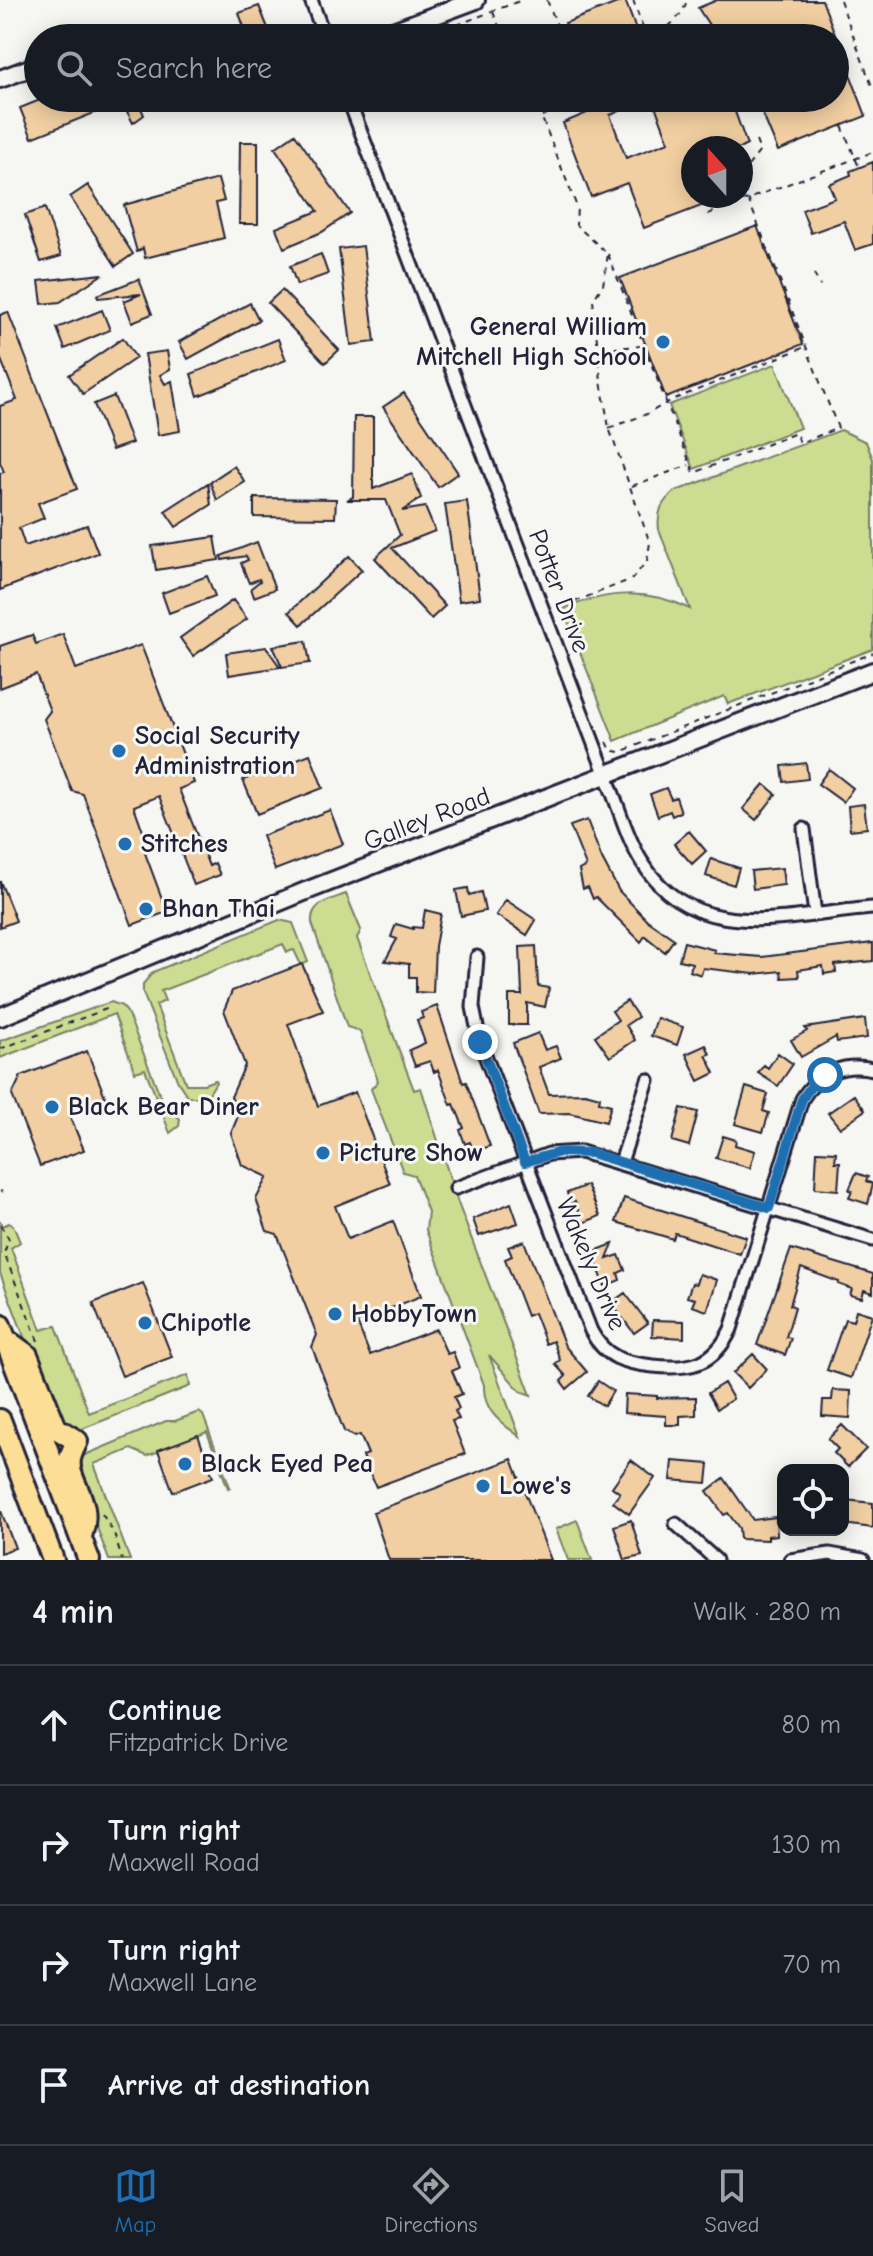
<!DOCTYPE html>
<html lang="en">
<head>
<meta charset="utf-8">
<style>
	:root { --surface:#171b24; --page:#20242c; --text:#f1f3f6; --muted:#9ea1a6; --line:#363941; --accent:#1f6fb2 }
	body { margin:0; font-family:"Comic Neue",sans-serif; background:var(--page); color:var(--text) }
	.controls { position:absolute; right:24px; bottom:24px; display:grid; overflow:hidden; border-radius:16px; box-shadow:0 4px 20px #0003 }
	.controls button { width:72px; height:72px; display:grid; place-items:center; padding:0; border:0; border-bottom:2px solid var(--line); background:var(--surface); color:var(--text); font:40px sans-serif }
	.compass { position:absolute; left:681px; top:136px; width:72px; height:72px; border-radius:50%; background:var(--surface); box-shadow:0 4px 20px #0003; rotate:339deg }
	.stop { position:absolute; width:24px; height:24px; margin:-18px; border:6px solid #1f6fb2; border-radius:50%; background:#fff }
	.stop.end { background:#1f6fb2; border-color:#fff; box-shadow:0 2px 8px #0008 }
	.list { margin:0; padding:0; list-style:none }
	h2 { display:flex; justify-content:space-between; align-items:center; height:104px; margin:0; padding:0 32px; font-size:34px }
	h2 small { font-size:26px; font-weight:400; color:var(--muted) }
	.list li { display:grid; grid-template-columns:52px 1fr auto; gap:24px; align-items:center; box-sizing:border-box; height:120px; padding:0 32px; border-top:2px solid var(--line) }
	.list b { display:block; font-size:30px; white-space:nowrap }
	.list p { margin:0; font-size:26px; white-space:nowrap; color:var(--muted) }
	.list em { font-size:26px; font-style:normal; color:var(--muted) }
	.icon { flex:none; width:44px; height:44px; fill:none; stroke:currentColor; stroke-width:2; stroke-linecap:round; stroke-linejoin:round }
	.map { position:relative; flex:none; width:873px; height:1560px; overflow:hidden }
	.search { position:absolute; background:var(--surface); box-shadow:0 4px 20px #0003; left:24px; right:24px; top:24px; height:88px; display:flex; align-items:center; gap:20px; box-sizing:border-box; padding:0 28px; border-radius:44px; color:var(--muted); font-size:30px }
	.sheet { height:584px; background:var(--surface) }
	nav { display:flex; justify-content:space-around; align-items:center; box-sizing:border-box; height:112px; border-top:2px solid var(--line); background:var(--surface); font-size:22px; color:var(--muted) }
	nav a { display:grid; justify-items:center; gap:4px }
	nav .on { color:var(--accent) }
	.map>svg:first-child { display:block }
	.green { fill:#ccdc90; stroke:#777f66; stroke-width:2 }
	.building { fill:#f1cfa2; stroke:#22223b; stroke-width:2 }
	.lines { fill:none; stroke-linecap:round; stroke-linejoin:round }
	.street-casing { stroke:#22223b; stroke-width:17 }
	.secondary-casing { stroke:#22223b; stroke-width:22 }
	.highway-casing { stroke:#22223b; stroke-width:26 }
	.path { stroke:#22223b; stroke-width:2; stroke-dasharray:6 6; stroke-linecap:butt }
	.street { stroke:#f6f6f2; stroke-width:11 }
	.secondary { stroke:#f6f6f2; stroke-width:16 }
	.highway { stroke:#fcde96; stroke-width:20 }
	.route { stroke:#1f6fb2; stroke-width:10 }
	.poi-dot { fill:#1f6fb2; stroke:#f6f6f2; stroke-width:3 }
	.labels { text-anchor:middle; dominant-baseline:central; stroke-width:6; stroke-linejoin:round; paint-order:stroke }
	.poi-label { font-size:26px; font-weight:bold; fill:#22223b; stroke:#f6f6f2; text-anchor:start }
	.street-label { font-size:26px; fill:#22223b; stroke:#f6f6f2 }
</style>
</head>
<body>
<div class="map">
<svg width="873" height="1560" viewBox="0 0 873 1560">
	<rect width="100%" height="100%" fill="#f6f6f2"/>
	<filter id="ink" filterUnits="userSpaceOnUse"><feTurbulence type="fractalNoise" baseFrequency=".0125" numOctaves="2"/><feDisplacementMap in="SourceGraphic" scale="16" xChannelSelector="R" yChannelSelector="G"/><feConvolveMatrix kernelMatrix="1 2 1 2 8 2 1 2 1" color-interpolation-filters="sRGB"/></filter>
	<g filter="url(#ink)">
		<path class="green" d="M775,364L800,428L694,469L669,405Z
			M841,430L866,442L873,459V649L728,704L724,696L615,741L563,609C607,591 647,588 690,609L659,530C657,513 661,501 676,491Z
			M346,894L361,930L357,938L414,1090L421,1088L458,1203L531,1395L520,1391L489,1355L520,1437C502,1423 483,1412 484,1385L426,1230L428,1212L414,1175L403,1172L371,1089L378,1081L360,1031L347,1027L312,923C310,903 330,900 346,894Z
			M279,920L293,923L308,962L301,965L294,950L287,952L283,944L161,991L165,1001L156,1005L186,1084H204L215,1080L216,1082L207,1097H188L178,1082L143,993V984L153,972Z
			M111,1002L122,1006L127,1012L162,1100L180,1119L179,1126L170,1133L145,1069L135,1072L114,1014L0,1058V1041Z
			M0,1221L2,1226L9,1223L13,1225L20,1242L11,1248L41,1330L56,1326L89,1413L188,1375L190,1386L77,1431L57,1424L0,1273Z
			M199,1412L203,1415L230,1487L228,1488L207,1432L147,1456L131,1449L94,1464L130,1560H109L75,1469L80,1457L166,1421H175Z
			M577,1520L592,1560H568L556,1529Z"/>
		<path class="building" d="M625,0L639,38H571L565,23Z
			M717,0H822L866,116L778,151L756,98H835V38H679L709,25L698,8Z
			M259,6L270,33L248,38L239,13Z
			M45,98H100L104,109L32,138L20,108Z
			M120,98H153L140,106L144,115L133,123Z
			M594,98H651L610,115L626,158L669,142L652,98H730L747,145L741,148H693V196H701L704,205L644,228L627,183L591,197L563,123L599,108Z
			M295,134L350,213L322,232L284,248L276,228L318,211L275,148Z
			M240,142H258V224H239Z
			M873,162V244L855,250L844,221L811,233L802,210L835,198L829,184L851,175L850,171Z
			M218,179L224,201L216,203L224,238L145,258L143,248L137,252L124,205Z
			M88,185L133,254L116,266L70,197Z
			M45,208L61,256L41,262L25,215Z
			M757,226L803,344L666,398L620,278Z
			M363,246L375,342L351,345L339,249Z
			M321,254L328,274L297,285L290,266Z
			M103,274L60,302L42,304L39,281Z
			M139,279L152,314L132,322L124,301L141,294L98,298L97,295Z
			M282,290L339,350L325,363L268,303Z
			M250,303L259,320L188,359L179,342Z
			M102,310L110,330L65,349L57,328Z
			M8,312L77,489L38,503L44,518L19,528L25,546L87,525L98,553L0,590V473L4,472L0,462V406L17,400L0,357V315Z
			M123,338L136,358L83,394L69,375Z
			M278,339L286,360L198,396L191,374Z
			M167,351L170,369L160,375L165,384L172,381L180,431L158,435L145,354Z
			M404,393L458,473L438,487L383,407Z
			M114,396L132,443L112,450L94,404Z
			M354,417H373V489L412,474L421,498L402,511L425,507L435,531L392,548L445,606L431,619L375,558L400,535L386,500H347L353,497Z
			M234,466L245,482L217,500L210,482Z
			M208,483L211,505L176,527L165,511Z
			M254,498L336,499L335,518L254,517Z
			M467,501L480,598L459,601L445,504Z
			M215,537L219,560L156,570L152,546Z
			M257,542L275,589L254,597L251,588L260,581L259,579L249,583L241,563L248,560L246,556L222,560L221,556Z
			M349,556L362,570L301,625L289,612Z
			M207,576L215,596L169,613L162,593Z
			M233,600L247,619L193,656L180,638Z
			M63,634L76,669L141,645L194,783L179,789L209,866L215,863L220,875L194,885L159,796L134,806L150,851L145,853L167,912L132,925L83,794L72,791L44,719L50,711L36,674L0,688V646L32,635L36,644Z
			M306,641L310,663L282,667L273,646Z
			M266,647L280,667L229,675L226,653Z
			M310,754L323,788L257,814L243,780Z
			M806,763L808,779L784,782L782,766Z
			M829,769L853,788L843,802L818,784Z
			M764,784L776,794L756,820L743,809Z
			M666,788L671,799L676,797L681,812L672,816L670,811L658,816L650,794Z
			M864,804L867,828L850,830L848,806Z
			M330,810L343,844L275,870L262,836Z
			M587,820L602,859L619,891L647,920L674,939L665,952L645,936L641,942L596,897L593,899L588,887L583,889L579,870L586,866L570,826Z
			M689,831L706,851L692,864L674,844Z
			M711,859L739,868L734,885L706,876Z
			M782,868L784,885L753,889L751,871Z
			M0,881L16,921L0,927Z
			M468,888L469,895L481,892L485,911L461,916L456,890Z
			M506,900L536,920L527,935L496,915Z
			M425,910L441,914L435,946L433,993L416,992V977H409V964L385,961L397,939L391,937L396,924L413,929V927L422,928Z
			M684,942L715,950L714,953L762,957L873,943V961L835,965L836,972L824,974L823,966L798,970L799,977L782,978L781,971L754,974L703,968L701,975L690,971L692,963L679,960Z
			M536,946L538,986L549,988L545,1007L527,1003V1025H509V995H522L520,947Z
			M302,964L323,1011L288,1024L318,1106L355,1092L390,1184L335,1206L348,1239L393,1221L421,1296L357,1322L370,1355L436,1329L447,1354L453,1352L459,1368L452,1371L462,1394L454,1397L459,1409L455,1411L459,1419L452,1421L465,1454L376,1487L363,1456L368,1454L360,1435L354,1437L344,1431L312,1347L317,1335L277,1234L267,1231L256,1199L268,1177L242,1165L231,1133L239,1114L231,1097L245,1065L224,1010L232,991Z
			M627,1001L638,1017L626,1025L635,1040L610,1057L595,1036L618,1020L612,1011Z
			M437,1006L463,1083L466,1082L490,1146L474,1152L470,1142L465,1144L460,1130L464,1128L454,1104L451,1105L438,1070L434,1072L430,1061L415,1066L409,1050L425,1043L417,1020L423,1018L421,1012Z
			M657,1018L683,1027L677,1045L651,1036Z
			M865,1019L867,1038L837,1042L836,1037L801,1057L791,1040L807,1031L805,1028Z
			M538,1033L545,1050L556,1046L561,1058L539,1067L549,1094L585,1093L600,1097L599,1102L611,1105L606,1122L570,1113L539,1114L513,1043Z
			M706,1045L710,1054L706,1055L715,1073L699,1081L686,1054Z
			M87,1051L106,1099L69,1114L84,1150L40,1166L12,1095L21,1076Z
			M778,1053L793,1064L778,1086L758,1073L764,1065L768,1068Z
			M746,1087L768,1094L763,1111L769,1113L763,1132L735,1124Z
			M854,1095L865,1110L840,1128L828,1113Z
			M681,1108L698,1112L689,1146L672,1141Z
			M723,1136L736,1140L735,1145L755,1151L750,1168L716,1158Z
			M817,1151L836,1152L835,1162H840L838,1190L815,1188Z
			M856,1173L868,1177L866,1181L873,1184L868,1204L849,1198L852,1191L849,1190Z
			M587,1185L600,1216L583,1223L575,1202L571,1204L567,1193Z
			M624,1198L746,1237L740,1254L675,1233L673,1239L616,1222Z
			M511,1203L518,1223L479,1236L473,1219Z
			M524,1241L565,1346L587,1372L567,1389L561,1381L566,1376L555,1364L560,1360L553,1341L546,1344L534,1313L527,1316L505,1259L512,1256L508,1247Z
			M613,1244L607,1259L619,1255L625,1270L618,1273L620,1280L605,1286L592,1252Z
			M791,1249L873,1274V1293L864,1290L862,1298L850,1295L852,1289L838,1284L839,1282L801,1268L790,1305L795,1307L786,1337L791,1338L785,1355L757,1345Z
			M699,1274L717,1280L707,1311L692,1306L695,1299L687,1297L692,1283L696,1284Z
			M143,1283L172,1357L122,1376L93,1303Z
			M625,1293L648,1323L634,1333L611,1303Z
			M856,1310L872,1315L851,1378L827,1370L845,1319L853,1321Z
			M653,1320L684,1321V1338L652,1336Z
			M753,1354L767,1369L748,1388L733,1373Z
			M598,1381L613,1391L604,1406L588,1396Z
			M724,1383L733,1399L717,1409L708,1393Z
			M833,1390L851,1391L850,1418L822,1416L823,1400H832Z
			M625,1394L657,1396V1398L696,1397V1415L680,1416V1425H666V1416L624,1413Z
			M842,1425L866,1449L848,1467L834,1453L838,1449L828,1439Z
			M198,1435L213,1477L173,1492L158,1450Z
			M512,1459L551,1560H389L373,1512Z
			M631,1460L655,1478L629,1514L613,1502L620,1493L612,1487Z
			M673,1461L709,1464L707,1483L671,1480Z
			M724,1478L753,1520L776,1517L777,1535L768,1536V1540L740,1539L739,1528L728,1513L724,1515L707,1491Z
			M845,1500L873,1503V1528L843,1524Z
			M1,1511L15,1548L0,1553V1512Z
			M631,1520L642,1556L625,1560L614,1526Z"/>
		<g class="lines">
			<defs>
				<path id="street" d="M311,0L325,38
					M348,98L613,794C622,817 629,842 642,862C695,948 792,914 873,908
					M804,829L815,914
					M477,957L473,1007L480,1042L591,1331C605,1358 625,1363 653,1366C690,1370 714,1365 731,1329L802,1099C818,1073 844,1062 873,1069
					M621,1162L648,1080
					M456,1188L549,1154L581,1152L873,1240
					M676,1524L716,1560
					M790,1560L830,1554L863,1560"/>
				<path id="secondary" d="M374,38L476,0
					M0,79L38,65
					M0,1017L306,891L873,671"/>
				<path id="highway" d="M0,1325L89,1560
					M5,1339L27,1355L56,1428L77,1441C75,1446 71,1453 70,1459C66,1482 93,1499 82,1533
					M0,1420L53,1560"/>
			</defs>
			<use href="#street" class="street-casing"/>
			<use href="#secondary" class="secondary-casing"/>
			<use href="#highway" class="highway-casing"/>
			<path class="path" d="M547,0L562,38
				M633,0L646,37
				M840,0L873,89
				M493,12L504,38
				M423,38L522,0
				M647,38C665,32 682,18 687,0
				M534,98L577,207L576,225L608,254L603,285L593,300L601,381L609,428L650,543L647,561L632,579L556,609
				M585,99L590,112
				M542,116L584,98
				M842,126L859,167
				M748,166L760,151L754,136
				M708,214L873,152
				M608,254L694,473L796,433L800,443L838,428L741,181
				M814,274L820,286
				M600,349L641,346
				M609,428L647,414L672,400L805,347
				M632,486L689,465
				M607,742L611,750L620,752L873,653
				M0,1049L109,1008
				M0,1192L2,1191
				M0,1225L9,1239L4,1253L38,1341
				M102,1514L114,1533L122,1560"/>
			<use href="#street" class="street"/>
			<use href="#secondary" class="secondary"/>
			<use href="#highway" class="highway"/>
		</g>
	</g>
	<g class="lines" filter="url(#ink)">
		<path class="route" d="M480,1042L525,1162L560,1152L591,1153L769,1208L802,1099L815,1081L825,1075"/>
	</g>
	<g class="poi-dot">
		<circle cx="663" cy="342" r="8"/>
		<circle cx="119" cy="751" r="8"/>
		<circle cx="125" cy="844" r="8"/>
		<circle cx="146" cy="909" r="8"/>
		<circle cx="52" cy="1107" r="8"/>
		<circle cx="323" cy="1153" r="8"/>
		<circle cx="335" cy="1314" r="8"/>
		<circle cx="145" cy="1323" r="8"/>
		<circle cx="185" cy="1464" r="8"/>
		<circle cx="483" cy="1486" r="8"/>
	</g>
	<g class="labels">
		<g class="poi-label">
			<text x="647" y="327" text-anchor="end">General William<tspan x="647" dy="30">Mitchell High School</tspan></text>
			<text x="135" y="736">Social Security<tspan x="135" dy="30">Administration</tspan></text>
			<text x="141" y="844">Stitches</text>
			<text x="162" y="909">Bhan Thai</text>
			<text x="68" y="1107">Black Bear Diner</text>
			<text x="339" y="1153">Picture Show</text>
			<text x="351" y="1314">HobbyTown</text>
			<text x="161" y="1323">Chipotle</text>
			<text x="201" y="1464">Black Eyed Pea</text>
			<text x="499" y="1486">Lowe's</text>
		</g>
		<g class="street-label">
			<text transform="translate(559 591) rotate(69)">Potter Drive</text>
			<text transform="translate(427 819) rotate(-21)">Galley Road</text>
			<text transform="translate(591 1264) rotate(67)">Wakely Drive</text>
		</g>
	</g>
</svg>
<div class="controls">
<button><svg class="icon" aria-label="locate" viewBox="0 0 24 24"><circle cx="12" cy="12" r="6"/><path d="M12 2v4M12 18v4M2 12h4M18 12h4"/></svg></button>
</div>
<svg class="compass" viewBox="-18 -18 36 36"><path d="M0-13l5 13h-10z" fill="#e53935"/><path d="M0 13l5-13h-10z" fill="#9ea1a6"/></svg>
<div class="stop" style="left:825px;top:1075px"></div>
<div class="stop end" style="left:480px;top:1042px"></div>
<div class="search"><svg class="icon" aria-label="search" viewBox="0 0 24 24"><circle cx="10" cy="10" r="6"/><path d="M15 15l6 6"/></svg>Search here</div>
</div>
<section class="sheet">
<h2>4 min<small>Walk · 280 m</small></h2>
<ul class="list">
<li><svg class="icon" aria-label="ahead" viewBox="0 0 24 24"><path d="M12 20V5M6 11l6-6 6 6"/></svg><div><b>Continue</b><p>Fitzpatrick Drive</p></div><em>80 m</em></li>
<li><svg class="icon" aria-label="right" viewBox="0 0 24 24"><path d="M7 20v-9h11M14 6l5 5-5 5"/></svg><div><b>Turn right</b><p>Maxwell Road</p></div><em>130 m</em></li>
<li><svg class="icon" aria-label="right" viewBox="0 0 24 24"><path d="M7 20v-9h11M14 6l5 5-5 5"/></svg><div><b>Turn right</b><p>Maxwell Lane</p></div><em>70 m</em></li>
<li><svg class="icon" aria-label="arrive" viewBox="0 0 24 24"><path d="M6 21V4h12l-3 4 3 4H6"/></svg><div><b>Arrive at destination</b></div></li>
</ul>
</section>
<nav>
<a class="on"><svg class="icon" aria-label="map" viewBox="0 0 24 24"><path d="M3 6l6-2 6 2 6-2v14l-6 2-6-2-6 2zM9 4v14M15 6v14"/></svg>Map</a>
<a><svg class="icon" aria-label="directions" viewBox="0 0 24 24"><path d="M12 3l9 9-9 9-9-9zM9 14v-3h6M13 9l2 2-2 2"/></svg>Directions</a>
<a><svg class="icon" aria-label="saved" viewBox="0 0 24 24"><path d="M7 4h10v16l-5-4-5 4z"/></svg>Saved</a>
</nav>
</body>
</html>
